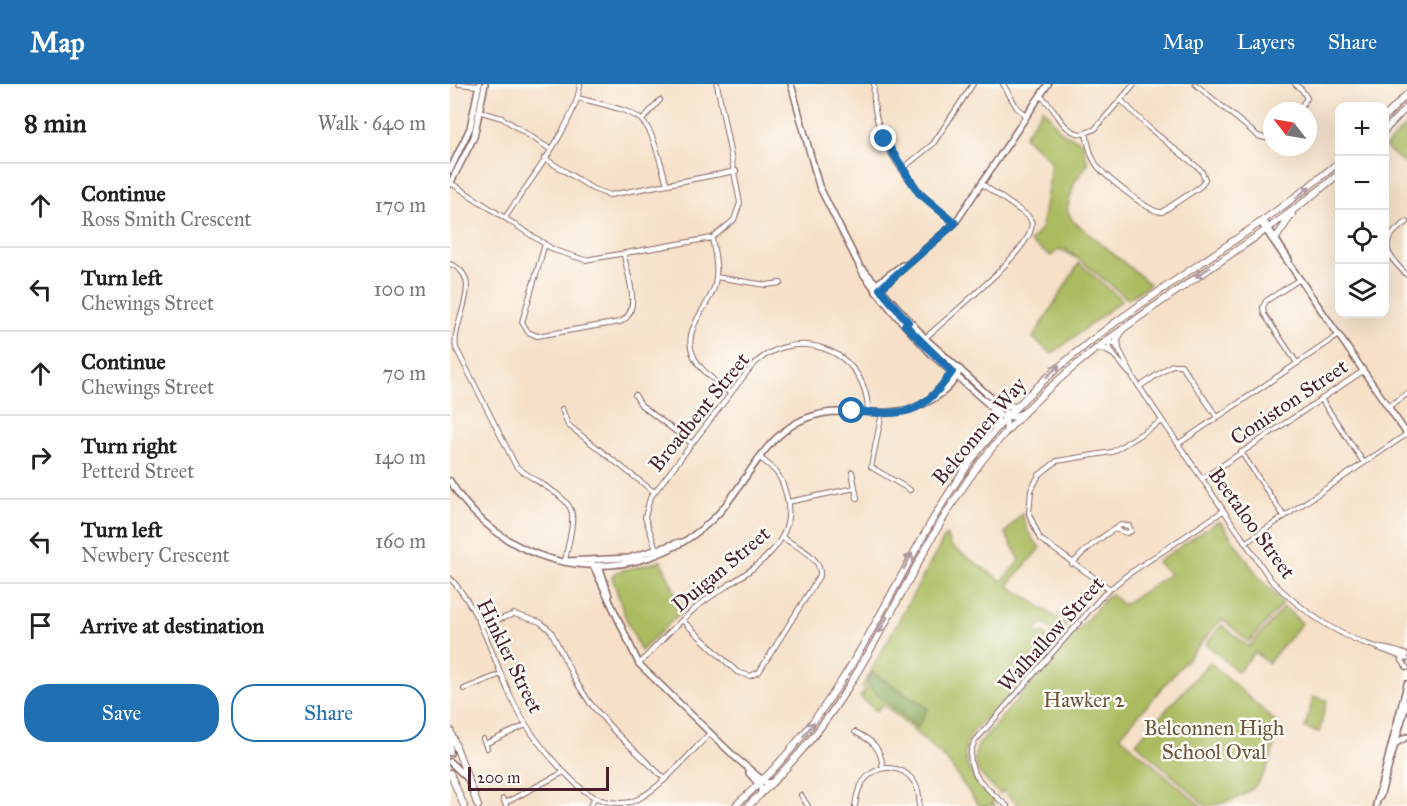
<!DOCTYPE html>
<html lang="en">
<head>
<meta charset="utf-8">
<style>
	:root { --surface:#fff; --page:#f2f2f2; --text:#202124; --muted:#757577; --line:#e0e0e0; --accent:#1f6fb2 }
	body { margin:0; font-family:"IM FELL Great Primer",serif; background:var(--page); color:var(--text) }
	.controls { position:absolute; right:18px; top:18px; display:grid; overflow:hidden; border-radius:12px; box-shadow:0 6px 24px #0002 }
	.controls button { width:54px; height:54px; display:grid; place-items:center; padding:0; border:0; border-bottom:2px solid var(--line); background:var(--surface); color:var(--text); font:30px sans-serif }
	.compass { position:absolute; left:813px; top:18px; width:54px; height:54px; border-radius:50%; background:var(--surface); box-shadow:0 6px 24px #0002; rotate:301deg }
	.scale { position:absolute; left:18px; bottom:15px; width:141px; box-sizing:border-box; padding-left:6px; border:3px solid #4a1f2b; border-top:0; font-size:16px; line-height:21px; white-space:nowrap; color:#4a1f2b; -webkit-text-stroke:4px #fdfcf7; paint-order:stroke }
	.stop { position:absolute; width:18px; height:18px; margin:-14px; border:4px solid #1f6fb2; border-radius:50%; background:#fff }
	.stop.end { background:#1f6fb2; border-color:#fff; box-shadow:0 2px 6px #0008 }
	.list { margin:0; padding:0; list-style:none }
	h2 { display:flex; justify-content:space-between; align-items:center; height:78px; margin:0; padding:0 24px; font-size:26px }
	h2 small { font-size:20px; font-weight:400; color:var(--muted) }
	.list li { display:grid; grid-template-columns:39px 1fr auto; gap:18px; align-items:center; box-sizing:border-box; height:84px; padding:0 24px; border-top:2px solid var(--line) }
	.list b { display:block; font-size:22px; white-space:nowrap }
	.list p { margin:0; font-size:20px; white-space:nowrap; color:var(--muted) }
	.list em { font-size:20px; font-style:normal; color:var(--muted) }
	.actions { display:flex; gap:12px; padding:18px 24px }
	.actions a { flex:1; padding:14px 0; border:2px solid var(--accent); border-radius:24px; text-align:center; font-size:21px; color:var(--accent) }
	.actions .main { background:var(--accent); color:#fff }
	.icon { flex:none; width:33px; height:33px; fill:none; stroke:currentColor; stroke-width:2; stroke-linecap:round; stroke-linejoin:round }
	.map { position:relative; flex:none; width:957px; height:722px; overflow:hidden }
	header { display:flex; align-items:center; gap:36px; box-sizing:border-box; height:84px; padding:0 30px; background:var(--accent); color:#fff }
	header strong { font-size:28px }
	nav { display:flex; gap:33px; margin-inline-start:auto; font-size:21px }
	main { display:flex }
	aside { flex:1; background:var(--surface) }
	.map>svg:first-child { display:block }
	.green { fill:#aabc5f; stroke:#7a6e45; stroke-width:1.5 }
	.forest { fill:#87a456; stroke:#686240; stroke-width:1.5 }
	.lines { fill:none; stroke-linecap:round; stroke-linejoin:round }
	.street-casing { stroke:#866362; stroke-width:6 }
	.secondary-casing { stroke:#866362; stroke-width:8 }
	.primary-casing { stroke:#866362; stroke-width:8 }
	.street { stroke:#fff; stroke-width:4 }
	.secondary { stroke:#fff; stroke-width:5 }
	.primary { stroke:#fff; stroke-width:6 }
	.oneway { stroke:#ae9aa0 }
	.route { stroke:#1f6fb2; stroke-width:8 }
	.labels { text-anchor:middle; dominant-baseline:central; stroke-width:5; stroke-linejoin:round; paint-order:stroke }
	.street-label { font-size:21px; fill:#4a1f2b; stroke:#fdfcf7 }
	.park-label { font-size:21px; fill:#6c563d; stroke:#fdfcf7 }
</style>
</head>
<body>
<header>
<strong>Map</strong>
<nav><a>Map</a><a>Layers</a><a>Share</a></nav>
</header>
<main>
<aside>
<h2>8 min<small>Walk · 640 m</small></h2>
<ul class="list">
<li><svg class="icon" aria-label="ahead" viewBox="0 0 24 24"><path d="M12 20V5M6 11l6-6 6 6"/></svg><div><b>Continue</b><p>Ross Smith Crescent</p></div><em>170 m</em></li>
<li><svg class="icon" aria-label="left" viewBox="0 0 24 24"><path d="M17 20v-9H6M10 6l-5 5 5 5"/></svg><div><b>Turn left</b><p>Chewings Street</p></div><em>100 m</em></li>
<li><svg class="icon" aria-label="ahead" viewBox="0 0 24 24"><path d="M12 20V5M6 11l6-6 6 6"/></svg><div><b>Continue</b><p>Chewings Street</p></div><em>70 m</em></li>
<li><svg class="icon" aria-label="right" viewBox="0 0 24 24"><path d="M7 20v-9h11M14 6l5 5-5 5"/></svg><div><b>Turn right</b><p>Petterd Street</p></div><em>140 m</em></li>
<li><svg class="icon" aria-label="left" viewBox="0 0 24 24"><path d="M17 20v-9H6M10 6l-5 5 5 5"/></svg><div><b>Turn left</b><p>Newbery Crescent</p></div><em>160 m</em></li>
<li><svg class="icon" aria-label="arrive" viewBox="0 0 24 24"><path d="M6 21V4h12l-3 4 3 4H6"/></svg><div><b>Arrive at destination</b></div></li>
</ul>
<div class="actions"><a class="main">Save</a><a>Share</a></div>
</aside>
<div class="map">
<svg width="957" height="722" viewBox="0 0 957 722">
	<rect width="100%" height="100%" fill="#fdfcf7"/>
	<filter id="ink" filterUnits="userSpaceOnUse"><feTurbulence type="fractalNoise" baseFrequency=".0167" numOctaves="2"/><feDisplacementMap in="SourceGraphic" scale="12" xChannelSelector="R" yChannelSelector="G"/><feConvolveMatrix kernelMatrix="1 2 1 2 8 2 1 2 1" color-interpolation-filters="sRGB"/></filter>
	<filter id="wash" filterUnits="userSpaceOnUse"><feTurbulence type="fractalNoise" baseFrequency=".008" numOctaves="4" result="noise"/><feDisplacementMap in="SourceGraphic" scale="24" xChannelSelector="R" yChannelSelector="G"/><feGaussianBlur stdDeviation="1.35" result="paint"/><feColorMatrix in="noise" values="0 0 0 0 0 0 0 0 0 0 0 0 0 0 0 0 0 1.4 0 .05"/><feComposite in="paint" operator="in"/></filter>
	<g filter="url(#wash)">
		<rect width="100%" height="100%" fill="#f6e0c7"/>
		<path class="green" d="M593,24L612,49L632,57L638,80L625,97L617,125L622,136L700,200L678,215L615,164L626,174L609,165L601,172L580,158L591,145C595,124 599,101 601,77L574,52Z
			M957,40V82L935,63Z
			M629,179L672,216L602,270L583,254Z
			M572,429L578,448L590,464L558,501L617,541L608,552L593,538L585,547L589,551L592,548L603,558C592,571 579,583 569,597C564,603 561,610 556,616C550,623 545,627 539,632C500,662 514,689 544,716L542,719L545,722H529L495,674L433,620L426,627L410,613L416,606L412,603L496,451L501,462L552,497L570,476L555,449Z
			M767,438H771L807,491L833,519L799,558L772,535L670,652L751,722H570L553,707L550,710C533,695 515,680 531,657L656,514L661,510L673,521L720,490L707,478Z
			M211,477L233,526L191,567L174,530L162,493L166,488Z
			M834,523L852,539L818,579L805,568L788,588L756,560L772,541L799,563Z
			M760,578L829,641C820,689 809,716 756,722L686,659Z
			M863,613L877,616L869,648L855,644Z"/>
		<path class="forest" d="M422,588L478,624L467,644L420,604L417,598Z"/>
	</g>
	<g filter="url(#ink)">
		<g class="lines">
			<defs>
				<path id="street" d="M9,0L28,2
					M424,0C419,56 463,108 505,139
					M553,0L567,24L577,32
					M745,0L808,52L815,54L822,51
					M845,0L852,6L857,14L848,27
					M590,12C608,23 610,49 633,50L645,45L684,0
					M128,14C203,33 195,28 217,100
					M28,27L52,34L100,65
					M193,35L210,16
					M636,49C638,59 640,72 646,80C653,91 701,130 712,128L751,102L755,95L751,86L699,44L671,16
					M94,74L143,105L160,111L286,87
					M452,85L483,60L523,0
					M1,99L104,166L135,176L262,154L284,136L290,119L267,0
					M55,134C77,100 127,38 130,0
					M957,138C928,157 934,169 957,191
					M262,154C265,171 269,187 264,204C259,218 249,229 244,242C230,272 259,293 280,309
					M95,160L72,238L78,248L87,252L170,238C193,228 177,190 174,171
					M0,180C37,194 1,237 6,264L66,382C80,396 120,411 122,430C124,444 117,463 115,477
					M266,193L316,201L331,199
					M474,255C497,234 574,172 581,145C583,139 581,136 578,132L532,100
					M657,255L662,269L680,290
					M659,256L668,263L684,295L821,496C849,524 879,547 917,560C930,565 944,565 957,571
					M847,279L814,230L813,223L816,217L850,195
					M689,303L722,281H731L767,333
					M185,311L191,321L241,359
					M871,315L914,379
					M938,323L957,310
					M112,325L118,341L204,408
					M432,329L421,383L460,406
					M728,360L889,251
					M791,368L834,432
					M402,388L407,414
					M752,395L913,287
					M338,418L405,404
					M795,459L957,350
					M206,465L195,433L200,414L298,287C339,237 418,263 418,328
					M622,480C637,463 652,452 671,441L679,442L681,447L677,449L664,445
					M0,494C32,528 42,574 62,615C77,647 100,675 125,699C141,714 158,722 181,718C209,708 239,670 260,649
					M660,505L590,455L579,430L581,406L589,391L607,377L662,368L712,337
					M232,536L287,588L300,592L309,588L370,491C371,472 347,463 333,454
					M32,542L64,530L90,538L101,547L125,596L140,619L165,648L214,694
					M928,564L957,575
					M951,575L957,584
					M189,580C208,560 226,540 248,522C284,493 349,470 337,414C332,393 327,386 310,374
					M14,605L51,590
					M405,648C423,657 431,664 433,684
					M33,655L37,664
					M35,660L76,641
					M351,711L358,722
					M53,715L56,722
					M55,719L114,688
					M140,722L144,715
					M405,722C410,667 474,676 469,722
					M557,722C538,705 509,686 525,657L653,511L677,491L773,427"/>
				<path id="secondary" d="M341,0L369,102L414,191L443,228L482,271L552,332L562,333L574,328
					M0,86L20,44L29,0
					M0,100L24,53L35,0
					M814,137L839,176
					M811,139L957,350
					M413,185L475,254L556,327V348
					M424,202L452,181H456
					M426,208L505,139L598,0
					M483,314L505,287
					M0,397C57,492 186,511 265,433C294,404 310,358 348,338C395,314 436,343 483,315C495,308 505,298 510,285
					M116,477L179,474L230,458
					M141,477L189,580L286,674L316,699L323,698
					M149,481L159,512
					M0,652V669
					M946,659L957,653
					M0,678L16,693
					M299,689L311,703V710
					M930,713L957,618
					M926,721L957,600"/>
				<path id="primary" d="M934,34L957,10
					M934,47L957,23
					M826,154L842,130
					M668,263L667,256L672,246
					M646,265L653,264L662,269
					M538,319L547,333V343
					M549,321L566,323
					M0,646L28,722
					M0,689L14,722
					M285,722C325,687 359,647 388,602C444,517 479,422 547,344C644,233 779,172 890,77
					M298,722C335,688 368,651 395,608C447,528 481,439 542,364C638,247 777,185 890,89"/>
			</defs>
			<use href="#street" class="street-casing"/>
			<use href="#secondary" class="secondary-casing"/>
			<use href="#primary" class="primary-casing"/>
			<use href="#street" class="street"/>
			<use href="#secondary" class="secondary"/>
			<use href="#primary" class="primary"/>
		</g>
		<defs><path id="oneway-shaft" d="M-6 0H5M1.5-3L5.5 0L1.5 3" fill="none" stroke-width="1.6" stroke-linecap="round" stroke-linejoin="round" transform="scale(1.5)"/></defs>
		<g class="oneway">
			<use href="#oneway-shaft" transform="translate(853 108) rotate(-39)"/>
			<use href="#oneway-shaft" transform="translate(753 188) rotate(146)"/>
			<use href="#oneway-shaft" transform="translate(603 287) rotate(-42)"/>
			<use href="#oneway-shaft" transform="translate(458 477) rotate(-62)"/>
			<use href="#oneway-shaft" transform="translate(433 541) rotate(118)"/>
			<use href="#oneway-shaft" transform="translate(359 645) rotate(-52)"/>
		</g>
	</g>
	<g class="lines" filter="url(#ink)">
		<path class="route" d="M402,327C455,331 470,333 502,288L455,241L458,238L430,205L505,139L469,109L434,55"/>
	</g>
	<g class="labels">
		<g class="street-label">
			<text transform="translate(839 318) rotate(-34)">Coniston Street</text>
			<text transform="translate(249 328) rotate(-51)">Broadbent Street</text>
			<text transform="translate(529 347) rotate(-50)">Belconnen Way</text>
			<text transform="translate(802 439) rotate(54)">Beetaloo Street</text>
			<text transform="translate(271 485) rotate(-40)">Duigan Street</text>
			<text transform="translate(601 550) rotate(-48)">Walhallow Street</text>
			<text transform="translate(60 572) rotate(64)">Hinkler Street</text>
		</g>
		<g class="park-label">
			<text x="634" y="616">Hawker 2</text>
			<text x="764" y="644">Belconnen High<tspan x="764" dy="24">School Oval</tspan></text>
		</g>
	</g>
</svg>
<div class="controls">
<button>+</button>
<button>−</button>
<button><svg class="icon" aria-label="locate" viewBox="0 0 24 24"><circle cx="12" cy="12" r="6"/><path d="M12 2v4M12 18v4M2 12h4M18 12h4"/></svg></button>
<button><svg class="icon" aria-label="layers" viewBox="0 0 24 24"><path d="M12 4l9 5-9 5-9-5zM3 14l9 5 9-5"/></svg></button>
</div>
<svg class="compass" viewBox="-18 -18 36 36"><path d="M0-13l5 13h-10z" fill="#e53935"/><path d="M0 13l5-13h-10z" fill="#757577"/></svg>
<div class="scale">200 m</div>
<div class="stop" style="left:402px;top:327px"></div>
<div class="stop end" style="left:434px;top:55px"></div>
</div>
</main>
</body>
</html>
